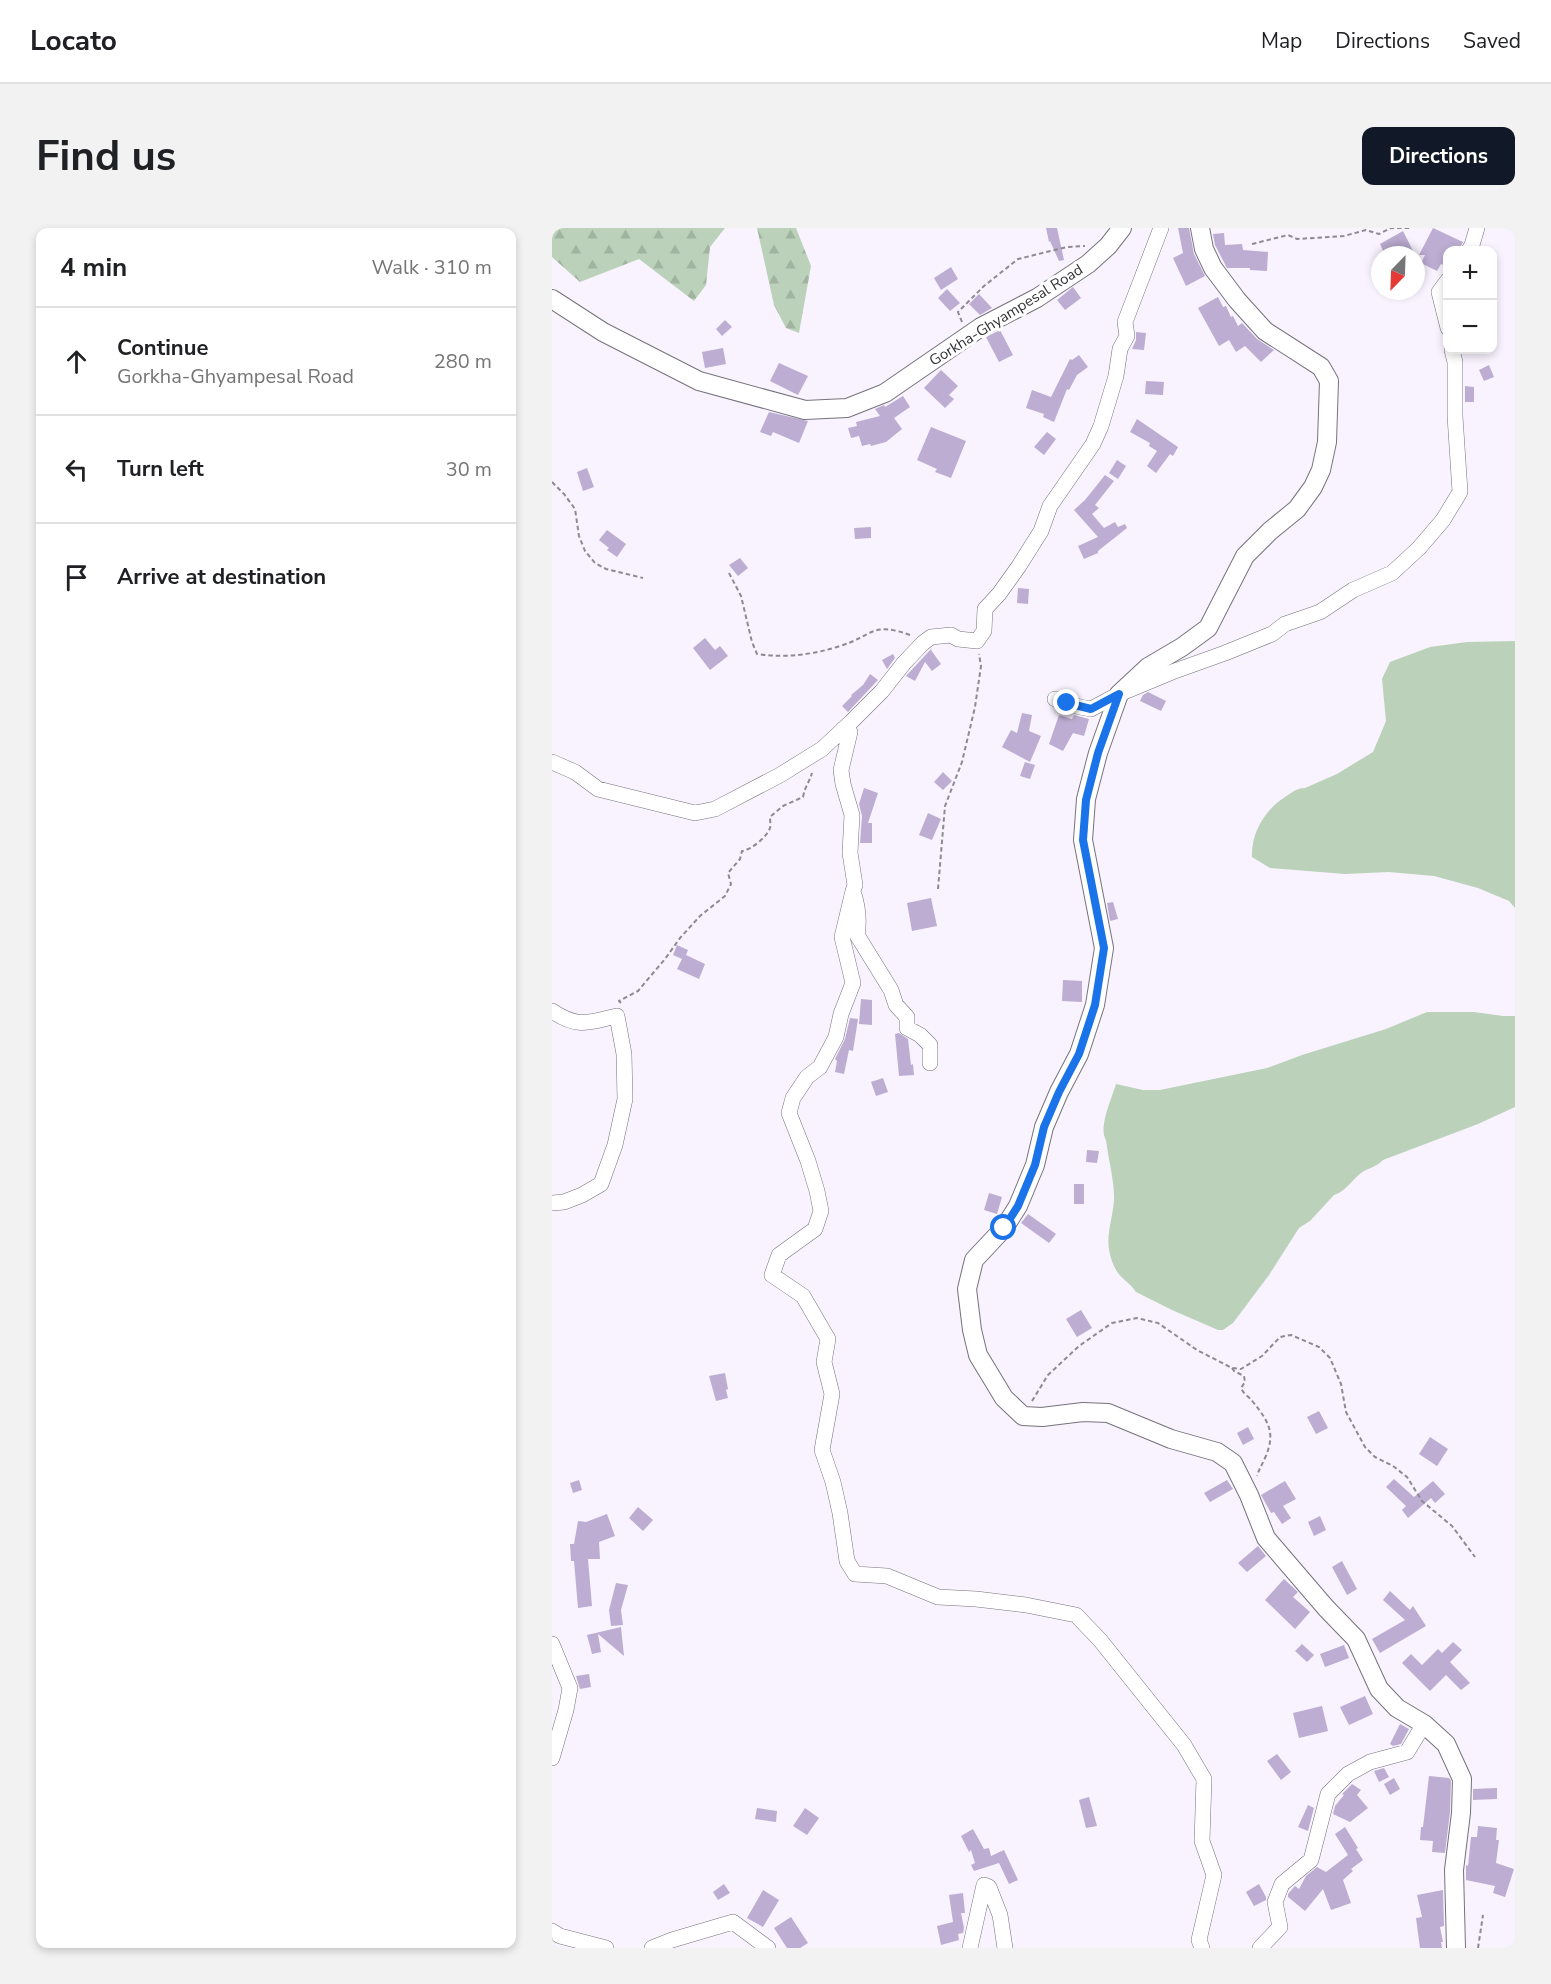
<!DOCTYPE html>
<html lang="en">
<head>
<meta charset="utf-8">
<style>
	:root { --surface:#fff; --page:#f2f2f2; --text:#202124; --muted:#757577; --line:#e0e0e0; --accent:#111827 }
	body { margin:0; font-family:"Nunito Sans",sans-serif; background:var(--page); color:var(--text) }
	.controls { position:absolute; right:18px; top:18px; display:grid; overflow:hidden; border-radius:12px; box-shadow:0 3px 9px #0003 }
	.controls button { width:54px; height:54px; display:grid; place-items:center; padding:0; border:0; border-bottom:2px solid var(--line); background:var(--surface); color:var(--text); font:30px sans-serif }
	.compass { position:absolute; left:819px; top:18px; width:54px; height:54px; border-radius:50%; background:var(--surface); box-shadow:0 3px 9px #0003; rotate:203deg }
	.stop { position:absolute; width:18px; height:18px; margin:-14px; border:4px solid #1a73e8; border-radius:50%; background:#fff }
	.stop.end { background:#1a73e8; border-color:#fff; box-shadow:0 2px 6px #0008 }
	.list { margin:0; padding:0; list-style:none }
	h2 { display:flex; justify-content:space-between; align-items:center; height:78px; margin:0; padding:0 24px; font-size:26px }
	h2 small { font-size:20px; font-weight:400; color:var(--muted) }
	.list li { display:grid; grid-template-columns:39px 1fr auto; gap:18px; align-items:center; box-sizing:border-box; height:108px; padding:0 24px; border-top:2px solid var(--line) }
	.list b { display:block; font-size:22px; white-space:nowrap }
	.list p { margin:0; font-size:20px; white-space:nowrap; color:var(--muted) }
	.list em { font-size:20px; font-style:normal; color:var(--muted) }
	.icon { flex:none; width:33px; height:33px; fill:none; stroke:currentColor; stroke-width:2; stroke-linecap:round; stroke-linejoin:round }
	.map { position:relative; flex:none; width:963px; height:1720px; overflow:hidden; border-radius:12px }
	header { display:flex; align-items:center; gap:36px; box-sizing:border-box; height:84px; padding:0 30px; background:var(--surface); border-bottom:2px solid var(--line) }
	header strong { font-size:28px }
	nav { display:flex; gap:33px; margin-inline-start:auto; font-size:21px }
	.intro { display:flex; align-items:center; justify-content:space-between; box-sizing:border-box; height:144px; padding:0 36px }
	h1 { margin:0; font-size:42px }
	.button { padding:15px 27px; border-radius:12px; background:var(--accent); color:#fff; font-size:21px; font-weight:700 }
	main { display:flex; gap:36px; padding:0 36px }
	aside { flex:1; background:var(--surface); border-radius:12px; box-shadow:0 3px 9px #0003 }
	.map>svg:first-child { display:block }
	.green { fill:#bbd1b9 }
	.forest { fill:url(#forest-firs) }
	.building { fill:#bdadd2 }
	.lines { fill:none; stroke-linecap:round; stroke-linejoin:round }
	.minor-casing { stroke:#76727c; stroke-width:16 }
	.major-casing { stroke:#76727c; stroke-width:20 }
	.path { stroke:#8d8a91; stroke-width:2; stroke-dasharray:4.5 3; stroke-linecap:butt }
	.minor { stroke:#fff; stroke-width:15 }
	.major { stroke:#fff; stroke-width:18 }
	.route { stroke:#1a73e8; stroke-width:8 }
	.labels { text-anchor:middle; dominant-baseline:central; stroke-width:6; stroke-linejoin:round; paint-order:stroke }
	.street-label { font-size:15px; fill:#323135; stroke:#fff }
</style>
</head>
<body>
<header>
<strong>Locato</strong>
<nav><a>Map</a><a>Directions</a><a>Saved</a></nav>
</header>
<div class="intro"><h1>Find us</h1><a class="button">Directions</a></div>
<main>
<aside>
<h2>4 min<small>Walk · 310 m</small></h2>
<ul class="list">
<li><svg class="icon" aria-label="ahead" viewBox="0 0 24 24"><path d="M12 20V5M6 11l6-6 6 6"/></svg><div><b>Continue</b><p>Gorkha-Ghyampesal Road</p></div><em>280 m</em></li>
<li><svg class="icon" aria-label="left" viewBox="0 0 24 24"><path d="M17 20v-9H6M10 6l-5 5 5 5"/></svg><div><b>Turn left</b></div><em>30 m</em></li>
<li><svg class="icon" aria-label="arrive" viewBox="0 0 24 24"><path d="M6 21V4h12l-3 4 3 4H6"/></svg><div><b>Arrive at destination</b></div></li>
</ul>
</aside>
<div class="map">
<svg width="963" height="1720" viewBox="0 0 963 1720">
	<defs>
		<pattern id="forest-firs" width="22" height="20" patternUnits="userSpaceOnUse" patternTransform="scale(1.5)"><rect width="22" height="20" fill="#bbd1b9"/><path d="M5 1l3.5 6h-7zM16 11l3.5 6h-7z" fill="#a1b4a0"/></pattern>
	</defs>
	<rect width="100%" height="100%" fill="#f8f3fe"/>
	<path class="green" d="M963,413V680L957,673L926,660L882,648L837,644L793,646L718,640L700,629C699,604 714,580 736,567C742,563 746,560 753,560L785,546L821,524L834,493L830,451L838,434L878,419L915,414Z
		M875,784H922L951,788H963V879L926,896L831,932C825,939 816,940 809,945C800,952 793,964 782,967L758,993L747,1000L717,1047L681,1095L671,1102H666L620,1082L584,1064C578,1054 568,1051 563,1040C550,1013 560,998 562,972C563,956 556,929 554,912C546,900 560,870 564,856L591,862H608L715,840L750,827L834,801Z"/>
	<path class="forest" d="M0,0H173L158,19L154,57L142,73L87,31L28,54L0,29Z
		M205,0H244L259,38L247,105L234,100L222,77Z"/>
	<path class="building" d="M494,0H505L512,32L507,33L498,13L497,14Z
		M626,0H637L642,26L653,48L634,58L621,30L631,25Z
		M881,0L911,14L907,22H896V39L889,36L885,43L869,35L873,27H867Z
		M851,3L863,27H833L828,16Z
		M672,5L673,17L690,16L691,22L716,24L715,43L698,42V40H675L663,17L661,6Z
		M399,39L406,51L389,62L382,50Z
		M521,59L529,70L513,82L505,72Z
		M395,61L408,75L398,83L386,70Z
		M427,66L440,80L428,87L417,76Z
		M666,69L671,79L674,78L679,89L681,88L686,98L690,95L705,111L722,122L709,134L693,118L684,124L677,112L667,118L646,80Z
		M173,92L180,99L170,108L164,101Z
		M448,102L461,127L447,134L434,109Z
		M584,104L594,105L592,122L580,121L584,112Z
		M171,120L174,136L153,140L150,124Z
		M527,127L536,139L525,147L517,162L515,161L502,194L491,189L492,186L474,180L480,162L499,169L518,131L520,132Z
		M227,135L256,148L246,167L218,153Z
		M937,137L942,149L932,153L927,142Z
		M389,142L406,158L397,167L402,171L393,180L372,160Z
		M594,153L612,154L611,167L593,166Z
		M913,158L922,159V174H913Z
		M351,168L358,179L342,190L350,201L334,214L319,218L318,216L310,218L307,208L299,210L296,200L305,198L304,194L328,188L323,181L332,177L333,179Z
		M217,184L256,193L247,215L221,204L219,208L208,204Z
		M585,191L626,219L621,228L618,226L604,245L595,238L605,223L597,218L598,215L578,204Z
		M379,199L414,213L399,250L383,244L385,241L365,232Z
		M495,204L504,211L492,227L482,219Z
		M565,232L574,238L566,251L557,245Z
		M35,240L42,259L31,263L25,244Z
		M553,247L562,253L543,277L547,280L540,286L552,300L563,294L566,299L573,296L575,300L546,323V325L532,331L526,318L546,309L522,282L533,272Z
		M319,299V310L303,311L302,300Z
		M55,302L74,316L65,329L55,322L57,320L47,312Z
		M188,330L196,340L186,348L177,337Z
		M466,360L477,361L476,376L465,375Z
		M153,410L163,422L168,418L176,428L158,442L141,420Z
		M380,420L379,422L389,436L380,443L373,434L363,453L354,448Z
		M341,426L343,430L335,441L330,432Z
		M318,446L326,452L296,484L290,478L300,468L299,467L311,457Z
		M596,464L614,473L609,483L588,473L591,467Z
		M470,485L480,487L477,503L489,508L478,534L450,519L459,502L465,505Z
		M507,487L520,491L522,487L537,491L532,508L521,505L511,523L497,516Z
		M473,534L483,537L478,551L468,548Z
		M391,544L400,553L391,562L382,554Z
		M312,560L326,565L316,595H320V615H308L310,588L307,576Z
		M376,585L389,591L380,612L367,607Z
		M379,670L385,698L360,703L355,675Z
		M561,674L566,691L558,693L555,675Z
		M125,717L136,722L134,727L153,736L147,751L125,741L130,731L121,727Z
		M511,752L530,753V774L510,773Z
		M309,771L320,772V797L307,796Z
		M298,790L306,791L301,823L297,822L292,846L283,844L285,833L283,831L293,811Z
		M347,805L356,811L359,837L361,836L362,847L347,848L343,806Z
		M331,850L336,864L324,868L319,854Z
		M535,922L547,923L545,935L534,934Z
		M522,956H532V976H522Z
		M437,965L450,969L445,986L432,982Z
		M476,986L504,1006L497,1015L469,995Z
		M529,1082L540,1100L525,1109L514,1091Z
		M173,1145L176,1161L174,1162L176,1170L164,1173L157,1148Z
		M767,1183L776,1200L764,1206L755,1189Z
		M696,1199L702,1211L691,1217L685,1205Z
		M878,1209L896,1221L885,1238L867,1226Z
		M842,1251L862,1269L881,1253L893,1266L883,1275L879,1270L856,1290L850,1282L854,1278L834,1259Z
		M27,1252L30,1262L21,1265L18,1255Z
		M675,1252L681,1261L658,1274L652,1265Z
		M733,1253L744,1271L731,1278L739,1290L730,1296L722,1284L719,1285L709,1267Z
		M86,1279L101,1292L91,1303L77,1290Z
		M55,1286L63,1308L47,1314L48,1331H36L40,1378L26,1380L22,1333H19L18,1316H22L26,1293L34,1294Z
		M768,1288L774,1302L762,1308L756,1294Z
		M706,1318L714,1328L695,1344L686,1335Z
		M790,1333L805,1361L795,1367L780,1339Z
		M732,1351L746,1364L741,1369L758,1384L743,1401L713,1372Z
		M64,1355L76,1357L69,1382L71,1397L59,1398L57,1382Z
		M838,1363L858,1382L861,1378L874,1398L828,1425L820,1411L853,1392L831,1372Z
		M69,1399L72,1428L46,1406L49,1424L40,1426L35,1407Z
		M901,1414L910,1422L898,1434L918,1455L909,1462L894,1447L878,1463L850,1435L859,1426L870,1437L886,1421L890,1425Z
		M750,1416L762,1427L755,1434L743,1423Z
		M792,1417L797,1430L773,1439L768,1426Z
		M37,1446L39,1459L28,1461L24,1448Z
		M813,1468L821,1486L797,1497L788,1479Z
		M770,1478L776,1503L747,1510L741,1485Z
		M848,1496L857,1501L849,1516L841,1518L838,1516Z
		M725,1526L739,1544L729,1552L715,1533Z
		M832,1540L837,1549L827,1554L822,1543Z
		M877,1548L897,1550L899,1553L898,1584L893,1625L880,1624L881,1613L868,1612L869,1599H871Z
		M842,1550L848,1561L838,1567L832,1556Z
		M800,1556L809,1562L805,1567L816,1580L798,1594L781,1586L783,1578L792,1567L790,1566Z
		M945,1560V1571L921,1572V1561Z
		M537,1569L545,1598L534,1600L527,1572Z
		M756,1577L762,1580L756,1603L746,1599Z
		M205,1580L225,1583L224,1594L203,1591Z
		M253,1580L267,1590L255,1607L241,1598Z
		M926,1598L945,1600L944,1612H947L944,1635L962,1641L953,1669L941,1665L943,1658L914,1652V1637L916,1638L919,1609H925Z
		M793,1599L806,1620L804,1621L811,1632L799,1641L801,1643L791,1652L799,1675L779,1682L771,1661L753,1683L736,1669V1666L743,1658L747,1661L754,1648L765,1639L774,1644L796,1627L783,1606Z
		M421,1601L432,1621L437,1620L439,1628L452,1622L466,1652L457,1656L447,1635L422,1643L419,1637L423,1635L419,1622L417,1624L409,1608Z
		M172,1656L178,1665L166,1672L161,1664Z
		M707,1656L714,1669V1672L702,1678L694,1664Z
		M211,1662L227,1672L211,1699L195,1690Z
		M891,1662L892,1698L888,1699L891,1714H889L890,1720H868L864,1690L870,1689L865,1667Z
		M411,1665L413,1685H409L412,1700L411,1705L406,1706L407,1712L389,1717L385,1698L401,1694L397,1667Z
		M239,1689L256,1715L248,1720H235L222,1700Z"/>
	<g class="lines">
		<defs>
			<path id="minor" d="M917,22L920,17L925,0
				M896,52L887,64L896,100
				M503,471L528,479L539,481L567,466L620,444L673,425L720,406L733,396L768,384L801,362L840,345L867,320L891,292L908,264L903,188V134L900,122
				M291,501L298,504L289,542L291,556L300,587L298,625L303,657L301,663C306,678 308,691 305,707L339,762L344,777L355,789V800L368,807L378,817V835
				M0,534L23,544L46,561L143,585L163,581L228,547L270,521L299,494L330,463L352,435L371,415L379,409L399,407L406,411L425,413L432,403L433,381L447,366L467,338L489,303L498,278L541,216L549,198L564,148L568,121L575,108L573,94L609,0
				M301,663L290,709L301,755L289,786L284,809L268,839L255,849L241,870L237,885L256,933L265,963L269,983L263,1001L227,1027L220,1047L251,1068L276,1111L272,1134L280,1166L270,1222L281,1254L288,1285L295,1333L303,1346L335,1348L386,1369L424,1371L474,1377L524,1387L548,1412L632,1517L652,1551L650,1613L662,1647L647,1712L650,1720
				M0,783C27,801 36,794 65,788L72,826L73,871L63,917L49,956L30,967L12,974L0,975
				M0,1416L18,1460L14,1482L0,1530
				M0,1703L8,1708L54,1720
				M100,1720L120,1712L181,1694L216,1720
				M418,1720L432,1657L437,1659L448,1687L453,1720
				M708,1720L728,1699L723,1674L730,1656L759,1632L776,1566L796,1546L818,1534L855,1524L872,1496"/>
			<path id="major" d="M648,0L652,21L661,40L685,72L713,103L769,139L777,153L775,214L769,242L761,259L745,281L718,303L693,328L656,400L630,419L596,439L567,466L546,525L534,571L531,612L552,720L543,777L527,826L507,864L492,899L483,937L466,978L452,1000L422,1032L415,1061L420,1102L426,1127L452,1170L471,1188L490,1189L531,1184L556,1185L619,1211L665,1224L681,1235L697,1267L714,1310L774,1380L804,1411L827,1461L845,1480L872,1496L894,1516L910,1551L909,1585L902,1642L904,1720
				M0,71L51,104L147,153L253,182L295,180L333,165L429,99L485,70L536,36L556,18L570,0"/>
		</defs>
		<use href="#minor" class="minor-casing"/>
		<use href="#major" class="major-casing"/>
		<path class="path" d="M700,16L736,7L745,11L792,8L814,2L827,6L839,0H860
			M410,94L406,84L432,58L466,31L515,19L533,18
			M0,254L12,266L23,281L27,308L33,323L43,335L54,341L91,350
			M177,345L189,368L200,414L205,426C234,430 260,427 288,418C321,408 319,393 358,407
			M386,661L393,578L410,534L423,479L429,438L427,426
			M69,775L67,773L86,763L113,731L128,710L148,688L173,668L179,656L176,645L188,631L190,623C199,622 215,609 218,600C219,597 218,593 218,589L231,578L251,569C253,558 257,555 260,545
			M680,1140L682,1143L692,1148L693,1154L689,1160C692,1167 697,1168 701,1174C717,1194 724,1205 713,1230C710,1237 707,1241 705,1248
			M480,1173L496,1147L527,1118L560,1095L585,1090L606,1095L645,1122L680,1140L689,1141L710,1128L728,1109L739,1107L767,1119L778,1130L789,1156L794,1184L813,1219L823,1229L841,1238L855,1249L870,1273L900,1298L923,1329
			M926,1720L931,1687"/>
		<use href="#minor" class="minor"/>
		<use href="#major" class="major"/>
	</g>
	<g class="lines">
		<path class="route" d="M452,1000L466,978L483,937L492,899L507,864L527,826L543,777L552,720L531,612L534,572L546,525L567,466L539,481L515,475"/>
	</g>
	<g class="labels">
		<g class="street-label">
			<text transform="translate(454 87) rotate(-32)">Gorkha-Ghyampesal Road</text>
		</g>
	</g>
</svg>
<div class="controls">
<button>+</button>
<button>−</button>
</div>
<svg class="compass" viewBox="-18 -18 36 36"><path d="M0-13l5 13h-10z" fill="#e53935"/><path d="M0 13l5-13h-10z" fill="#757577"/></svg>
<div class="stop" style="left:452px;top:1000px"></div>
<div class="stop end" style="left:515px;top:475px"></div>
</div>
</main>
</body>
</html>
